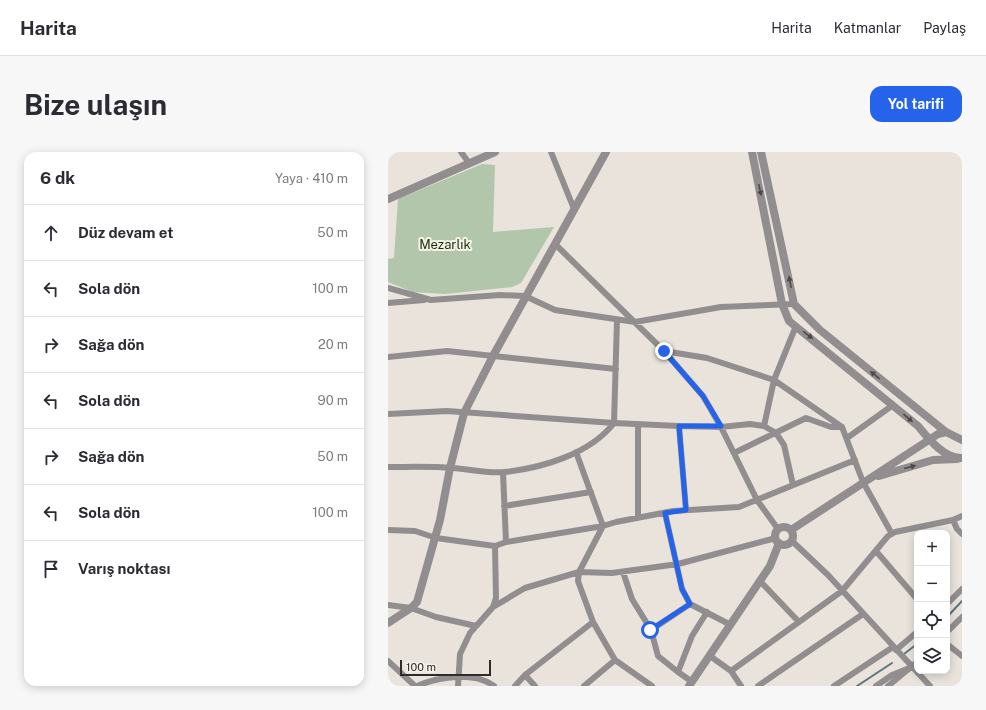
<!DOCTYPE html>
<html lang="tr">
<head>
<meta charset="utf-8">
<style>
	:root { --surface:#fff; --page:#f7f7f7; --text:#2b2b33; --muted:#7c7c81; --line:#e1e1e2; --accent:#2563eb }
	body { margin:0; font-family:"Public Sans",sans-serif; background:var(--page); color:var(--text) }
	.controls { position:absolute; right:12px; bottom:12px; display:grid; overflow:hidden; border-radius:8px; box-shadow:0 2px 10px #0003 }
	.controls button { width:36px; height:36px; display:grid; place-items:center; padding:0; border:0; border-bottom:1px solid var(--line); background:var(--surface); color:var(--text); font:20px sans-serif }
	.scale { position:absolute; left:12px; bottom:10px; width:91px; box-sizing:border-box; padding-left:4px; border:2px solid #2e2c29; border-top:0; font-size:11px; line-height:14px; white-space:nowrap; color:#2e2c29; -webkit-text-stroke:3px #f6f0e9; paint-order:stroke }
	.stop { position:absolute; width:12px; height:12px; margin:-9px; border:3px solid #2563eb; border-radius:50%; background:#fff }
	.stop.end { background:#2563eb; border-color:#fff; box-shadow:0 1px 4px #0008 }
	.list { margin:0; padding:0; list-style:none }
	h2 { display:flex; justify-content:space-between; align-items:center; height:52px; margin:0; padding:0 16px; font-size:17px }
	h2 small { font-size:13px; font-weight:400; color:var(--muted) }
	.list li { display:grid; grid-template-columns:26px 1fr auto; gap:12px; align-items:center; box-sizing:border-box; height:56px; padding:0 16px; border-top:1px solid var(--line) }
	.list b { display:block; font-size:15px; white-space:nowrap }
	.list em { font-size:13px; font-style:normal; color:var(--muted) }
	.icon { flex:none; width:22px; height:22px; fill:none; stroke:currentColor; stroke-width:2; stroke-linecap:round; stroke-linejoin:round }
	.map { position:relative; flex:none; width:574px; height:534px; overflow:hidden; border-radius:12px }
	header { display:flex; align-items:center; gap:24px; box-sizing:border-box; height:56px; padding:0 20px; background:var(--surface); border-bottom:1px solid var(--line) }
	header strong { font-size:19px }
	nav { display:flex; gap:22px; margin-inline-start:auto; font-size:14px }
	.intro { display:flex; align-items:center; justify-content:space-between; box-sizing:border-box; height:96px; padding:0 24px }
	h1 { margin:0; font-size:28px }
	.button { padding:10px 18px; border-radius:12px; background:var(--accent); color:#fff; font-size:14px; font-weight:700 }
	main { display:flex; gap:24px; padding:0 24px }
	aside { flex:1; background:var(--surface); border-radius:12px; box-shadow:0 2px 10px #0003 }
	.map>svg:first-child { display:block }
	.green { fill:#b1c6aa }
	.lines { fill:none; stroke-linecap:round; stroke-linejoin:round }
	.stream { stroke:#59777d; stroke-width:2 }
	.minor { stroke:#928e8f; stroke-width:6 }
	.tertiary { stroke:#928e8f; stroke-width:8 }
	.oneway { fill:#4c4948 }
	.route { stroke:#2563eb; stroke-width:5 }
	.labels { text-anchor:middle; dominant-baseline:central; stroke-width:4; stroke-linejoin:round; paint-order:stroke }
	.park-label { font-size:13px; fill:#153509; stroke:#f6f0e9 }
</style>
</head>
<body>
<header>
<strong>Harita</strong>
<nav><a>Harita</a><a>Katmanlar</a><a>Paylaş</a></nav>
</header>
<div class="intro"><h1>Bize ulaşın</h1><a class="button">Yol tarifi</a></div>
<main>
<aside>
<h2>6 dk<small>Yaya · 410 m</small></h2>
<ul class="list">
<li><svg class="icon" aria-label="ahead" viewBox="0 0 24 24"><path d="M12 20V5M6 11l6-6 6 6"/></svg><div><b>Düz devam et</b></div><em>50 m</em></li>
<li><svg class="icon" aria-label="left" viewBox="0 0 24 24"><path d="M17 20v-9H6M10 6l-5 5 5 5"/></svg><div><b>Sola dön</b></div><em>100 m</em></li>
<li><svg class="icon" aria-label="right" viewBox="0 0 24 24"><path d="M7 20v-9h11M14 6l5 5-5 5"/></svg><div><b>Sağa dön</b></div><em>20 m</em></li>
<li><svg class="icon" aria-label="left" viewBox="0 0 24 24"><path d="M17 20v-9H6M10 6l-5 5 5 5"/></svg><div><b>Sola dön</b></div><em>90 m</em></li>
<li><svg class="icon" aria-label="right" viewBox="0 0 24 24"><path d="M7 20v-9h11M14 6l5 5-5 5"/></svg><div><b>Sağa dön</b></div><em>50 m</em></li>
<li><svg class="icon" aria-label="left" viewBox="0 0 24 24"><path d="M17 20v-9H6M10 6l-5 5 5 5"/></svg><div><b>Sola dön</b></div><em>100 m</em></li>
<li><svg class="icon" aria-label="arrive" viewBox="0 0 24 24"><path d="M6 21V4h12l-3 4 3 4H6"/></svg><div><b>Varış noktası</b></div></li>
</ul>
</aside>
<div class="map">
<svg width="574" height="534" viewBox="0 0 574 534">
	<rect width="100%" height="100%" fill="#e9e3dc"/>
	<path class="green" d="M94,12L107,13L105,80L166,75L133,131L124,135L57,142L25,140L0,130V107L6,106L10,47Z"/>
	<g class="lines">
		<path class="stream" d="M559,465L574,449
			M516,502L529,492
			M469,534L504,511"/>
		<path class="minor" d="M73,0L81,11
			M163,0L186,57
			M167,92L276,199L315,244L333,275L369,348L390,377
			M0,136L43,148L112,143L137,144L167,158L247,170L333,155L406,152
			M0,151L36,148
			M276,199L319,206L386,228L454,275L475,330L504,382
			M0,205L59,199L228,217
			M0,262L59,259L226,271L291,274L333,275L362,272L376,274L388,281L396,293L405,333
			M291,274L298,358
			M376,274L386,228L408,174
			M459,286L505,253
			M188,300L215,374L191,420L190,429L205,470L227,508L264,534
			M346,301L418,266L443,275H454
			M0,315C21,315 43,314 65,316C81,317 100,322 117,320C154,316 202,302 226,271L229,168
			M115,321L118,390
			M116,354L203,340
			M277,361L294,437L302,452L343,473
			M250,366V272
			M565,368L569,377L574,382
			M0,378L27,379L48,386L107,394L118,390L215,374L228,370L285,359L351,355L467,308
			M404,389L440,423L542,534
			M488,399L529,447
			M235,420L244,447L263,478L270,504L290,520
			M372,429L411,470
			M559,452L574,437
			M0,453L23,456L48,465L88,474
			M105,455L108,446L107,394
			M263,478L302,452
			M559,480L574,465
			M559,492L574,504
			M508,498L529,480
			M322,504L343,519L353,534
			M0,509L27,534
			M343,519L454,439L500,384L507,380L565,368L574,364
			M137,523L147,534
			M303,529L290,520L304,484L319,460
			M29,534C50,525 86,519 106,534
			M70,534L72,502L82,481L105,455L137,436L191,420L224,421L290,412L388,386
			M127,534L137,523L205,470
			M196,534L227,508
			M370,534L475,462
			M446,534L505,495
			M488,534L504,523L524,515
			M500,534L529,510"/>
		<path class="tertiary" d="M364,0L394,152L401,169L530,274C540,286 556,307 574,306
			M373,0L406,152L432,178L558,280L574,288
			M0,47L107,0
			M491,324L545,308L569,307
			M387 384a9 9 0 1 1 18 0a9 9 0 1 1-18 0Z
			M403,378L550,282L558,280
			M0,471L23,456L29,450L52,368L62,316L76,261L105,204L218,0
			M301,534L382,414L391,391"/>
	</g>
	<defs><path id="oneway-solid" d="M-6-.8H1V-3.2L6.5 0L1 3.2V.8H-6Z"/></defs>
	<g class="oneway">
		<use href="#oneway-solid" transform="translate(372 38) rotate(78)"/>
		<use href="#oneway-solid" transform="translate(402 130) rotate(-101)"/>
		<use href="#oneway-solid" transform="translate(420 183) rotate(38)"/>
		<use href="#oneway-solid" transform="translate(487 223) rotate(-141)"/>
		<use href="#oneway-solid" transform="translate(520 266) rotate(40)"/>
		<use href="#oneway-solid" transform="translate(522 315) rotate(-15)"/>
	</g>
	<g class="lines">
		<path class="route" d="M262,478L302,452L294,437L277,361L298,358L291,274H333L315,244L276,199"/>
	</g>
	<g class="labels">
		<g class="park-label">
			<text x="57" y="92">Mezarlık</text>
		</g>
	</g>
</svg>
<div class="controls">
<button>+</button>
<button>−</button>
<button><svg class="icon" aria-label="locate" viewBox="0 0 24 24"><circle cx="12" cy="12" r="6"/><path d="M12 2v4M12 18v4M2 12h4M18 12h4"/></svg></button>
<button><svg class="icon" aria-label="layers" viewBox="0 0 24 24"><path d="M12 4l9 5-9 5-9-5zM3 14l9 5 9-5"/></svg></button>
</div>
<div class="scale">100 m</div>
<div class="stop" style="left:262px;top:478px"></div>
<div class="stop end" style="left:276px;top:199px"></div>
</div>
</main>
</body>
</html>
